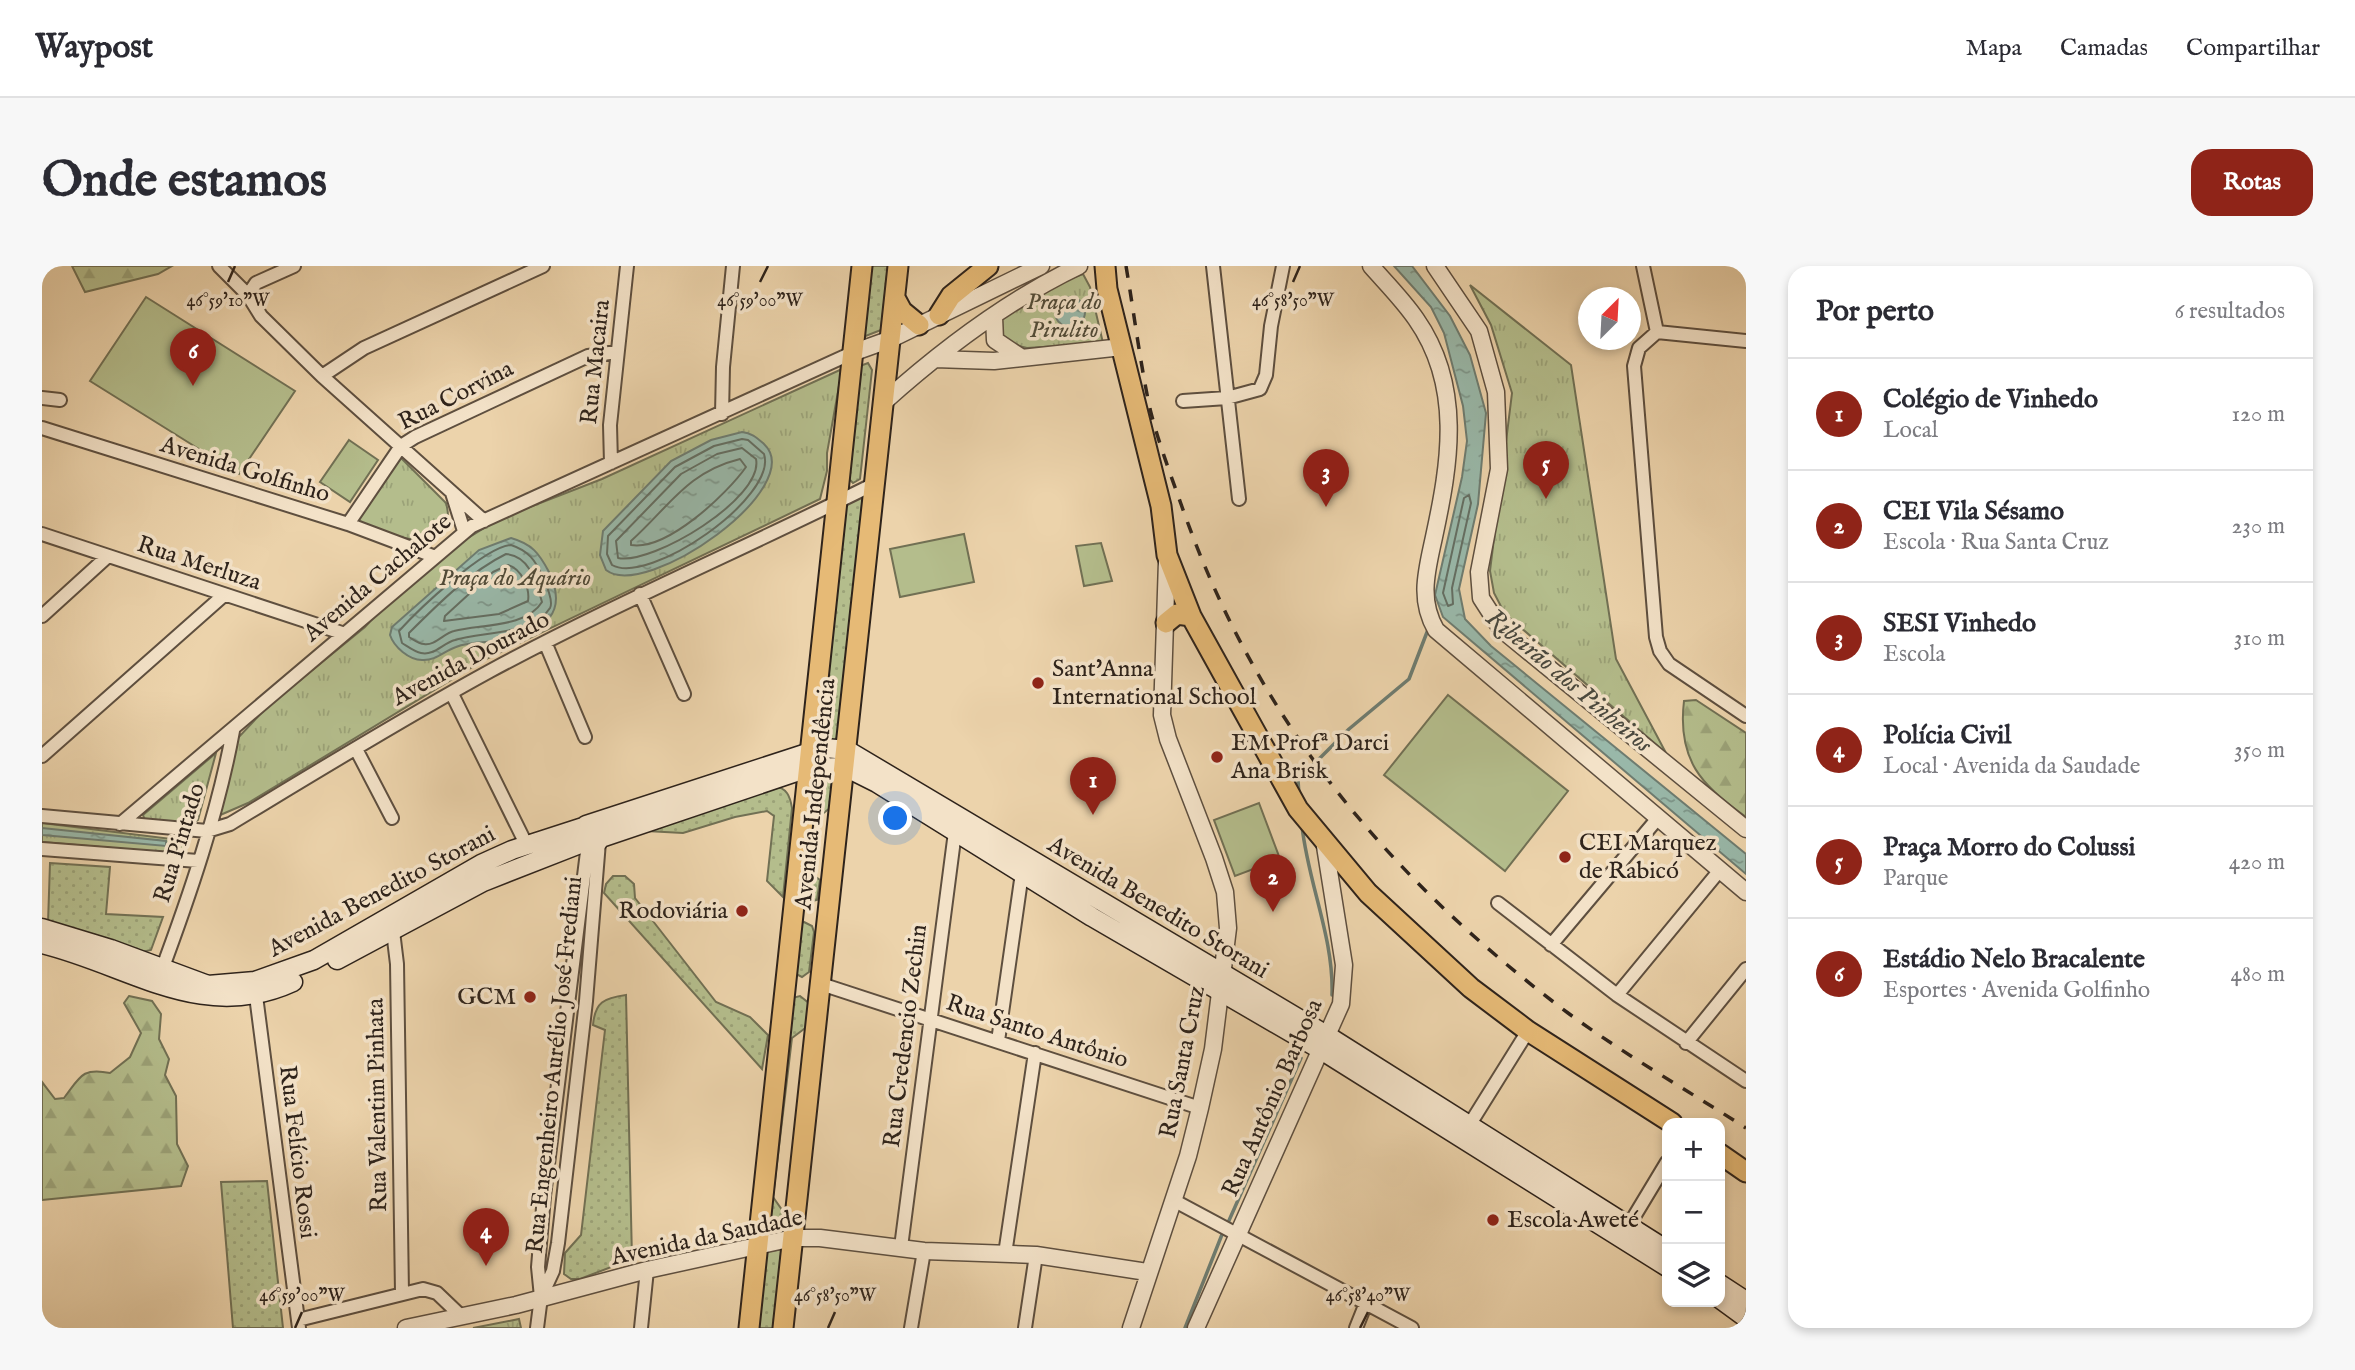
<!DOCTYPE html>
<html lang="pt">
<head>
<meta charset="utf-8">
<style>
	:root { --surface:#fff; --page:#f7f7f7; --text:#2b2b33; --muted:#7c7c81; --line:#e1e1e2; --accent:#8f2418 }
	body { margin:0; font-family:"IM FELL English",serif; background:var(--page); color:var(--text) }
	.controls { position:absolute; right:21px; bottom:21px; display:grid; overflow:hidden; border-radius:14px; box-shadow:0 4px 10px #0003 }
	.controls button { width:63px; height:63px; display:grid; place-items:center; padding:0; border:0; border-bottom:2px solid var(--line); background:var(--surface); color:var(--text); font:35px sans-serif }
	.compass { position:absolute; left:1536px; top:21px; width:63px; height:63px; border-radius:50%; background:var(--surface); box-shadow:0 4px 10px #0003; rotate:24deg }
	.you { position:absolute; left:854px; top:553px; width:24px; height:24px; margin:-18px; border:5px solid #fff; border-radius:50%; background:#1a73e8; box-shadow:0 0 0 10px #1a73e833 }
	.badge { display:grid; place-items:center; width:46px; height:46px; border-radius:50%; background:var(--accent); color:#fff; font-size:23px; font-weight:700 }
	.pin { position:absolute; translate:-50% -58px; filter:drop-shadow(0 2px 4px #0008) }
	.pin::after { content:''; position:absolute; top:37px; width:24px; height:21px; background:inherit; clip-path:polygon(0 0,100% 0,50% 100%) }
	.list { margin:0; padding:0; list-style:none }
	h2 { display:flex; justify-content:space-between; align-items:center; height:91px; margin:0; padding:0 28px; font-size:30px }
	h2 small { font-size:23px; font-weight:400; color:var(--muted) }
	.list li { display:grid; grid-template-columns:46px 1fr auto; gap:21px; align-items:center; box-sizing:border-box; height:112px; padding:0 28px; border-top:2px solid var(--line) }
	.list b { display:block; font-size:26px; white-space:nowrap }
	.list p { margin:0; font-size:23px; white-space:nowrap; color:var(--muted) }
	.list em { font-size:23px; font-style:normal; color:var(--muted) }
	.icon { flex:none; width:38px; height:38px; fill:none; stroke:currentColor; stroke-width:2; stroke-linecap:round; stroke-linejoin:round }
	.map { position:relative; flex:none; width:1704px; height:1062px; overflow:hidden; border-radius:21px }
	header { display:flex; align-items:center; gap:42px; box-sizing:border-box; height:98px; padding:0 35px; background:var(--surface); border-bottom:2px solid var(--line) }
	header strong { font-size:33px }
	nav { display:flex; gap:38px; margin-inline-start:auto; font-size:24px }
	.intro { display:flex; align-items:center; justify-content:space-between; box-sizing:border-box; height:168px; padding:0 42px }
	h1 { margin:0; font-size:49px }
	.button { padding:18px 32px; border-radius:21px; background:var(--accent); color:#fff; font-size:24px; font-weight:700 }
	main { display:flex; gap:42px; padding:0 42px }
	aside { flex:1; background:var(--surface); border-radius:21px; box-shadow:0 4px 10px #0003 }
	.map>svg:first-child { display:block }
	.grass { fill:url(#grass-dots); stroke:#717054; stroke-width:2 }
	.forest { fill:url(#forest-firs); stroke:#717054; stroke-width:2 }
	.park { fill:url(#park-tufts); stroke:#717054; stroke-width:2 }
	.pitch { fill:#b4bd8c; stroke:#717054; stroke-width:2 }
	.water { fill:url(#water-ripples); stroke:#6e7c70; stroke-width:2 }
	.lines { fill:none; stroke-linecap:round; stroke-linejoin:round }
	.shore { stroke:#646e62; stroke-width:2 }
	.stream { stroke:#6e7c70; stroke-width:3.5 }
	.minor-casing { stroke:#5e4f3f; stroke-width:16 }
	.tertiary-casing { stroke:#5e4f3f; stroke-width:19 }
	.secondary-casing { stroke:#2e231b; stroke-width:21 }
	.primary-casing { stroke:#2e231b; stroke-width:23 }
	.minor { stroke:#f3e2c8; stroke-width:12 }
	.tertiary { stroke:#f3e2c8; stroke-width:16 }
	.secondary { stroke:#f3e2c8; stroke-width:18 }
	.primary { stroke:#e6ba76; stroke-width:19 }
	.rail { stroke:#2e231b; stroke-width:3.5; stroke-dasharray:12 12; stroke-linecap:butt }
	.ticks { fill:none; stroke:#2e231b; stroke-width:2.5 }
	.poi-dot { fill:#8f2418; stroke:#f3e2c8; stroke-width:2.5 }
	.labels { text-anchor:middle; dominant-baseline:central; stroke-width:7; stroke-linejoin:round; paint-order:stroke }
	.park-label { font-size:24px; font-style:italic; fill:#504a37; stroke:#f3e2c8 }
	.street-label { font-size:24px; fill:#2e231b; stroke:#f3e2c8 }
	.poi-label { font-size:24px; fill:#2e231b; stroke:#f3e2c8; text-anchor:start }
	.water-label { font-size:26px; font-style:italic; fill:#49483e; stroke:#f3e2c8 }
	.ticks-label { font-size:18px; text-anchor:middle; fill:#2e231b; stroke:#f3e2c8; stroke-width:7; stroke-linejoin:round; paint-order:stroke }
</style>
</head>
<body>
<header>
<strong>Waypost</strong>
<nav><a>Mapa</a><a>Camadas</a><a>Compartilhar</a></nav>
</header>
<div class="intro"><h1>Onde estamos</h1><a class="button">Rotas</a></div>
<main>
<div class="map">
<svg width="1704" height="1062" viewBox="0 0 1704 1062">
	<defs>
		<pattern id="grass-dots" width="8" height="8" patternUnits="userSpaceOnUse" patternTransform="scale(1.75)"><rect width="8" height="8" fill="#b4bd8c"/><path d="M2 2h.1M6 6h.1" fill="none" stroke="#9ba278" stroke-width="1.8" stroke-linecap="round"/></pattern>
		<pattern id="forest-firs" width="22" height="20" patternUnits="userSpaceOnUse" patternTransform="scale(1.75)"><rect width="22" height="20" fill="#b4bd8c"/><path d="M5 1l3.5 6h-7zM16 11l3.5 6h-7z" fill="#9ba278"/></pattern>
		<pattern id="park-tufts" width="24" height="20" patternUnits="userSpaceOnUse" patternTransform="scale(1.75)"><rect width="24" height="20" fill="#b4bd8c"/><path d="M3 7l-1-3M5 7V3M7 7l1-3M15 17l-1-3M17 17v-4M19 17l1-3" fill="none" stroke="#9ba278"/></pattern>
		<pattern id="water-ripples" width="26" height="14" patternUnits="userSpaceOnUse" patternTransform="scale(1.75)"><rect width="26" height="14" fill="#99b8a9"/><path d="M2 4q2-2 4 0t4 0M15 11q2-2 4 0t4 0" fill="none" stroke="#7d9589"/></pattern>
	</defs>
	<rect width="100%" height="100%" fill="#ecd3ab"/>
	<filter id="stains"><feTurbulence type="fractalNoise" baseFrequency=".00286" numOctaves="4"/><feColorMatrix values="0 0 0 0 .2 0 0 0 0 .09 0 0 0 0 .02 0 0 0 .5 -.17"/></filter>
	<radialGradient id="worn" r=".72"><stop offset=".6" stop-color="#630" stop-opacity="0"/><stop offset="1" stop-color="#630" stop-opacity=".3"/></radialGradient>
	<path class="grass" d="M824,0H846L839,64L816,73Z
		M826,97L830,104L818,213L811,217L805,211L818,100Z
		M821,228L798,467L792,476L774,475L797,239Z
		M792,508L788,542L770,556L764,604L778,614L775,634L766,636L757,625L769,520L776,509Z
		M732,520C745,522 748,530 750,542L741,631L725,615L732,550L725,545L693,551L641,567L604,565Z
		M8,597L68,601L64,648L121,651L109,684L95,687L6,657Z
		M571,610H583L592,618L593,632L674,736L708,751L726,769L720,803L562,627L564,618Z
		M762,656L770,660L772,666L767,706L760,711L752,707L758,657Z
		M584,729L590,993L538,1013H529L522,1008L523,987L539,969L563,764L551,759C553,736 562,732 584,729Z
		M758,730L768,738L766,760L750,772L731,931L745,951L741,966L732,969L726,967L750,732Z
		M225,915L241,1062H191L179,916Z
		M742,983L733,1062H710L721,986Z"/>
	<path class="forest" d="M30,0H130L116,8L43,26Z
		M1654,434L1704,467V551C1659,520 1635,493 1642,435Z
		M87,730L110,735L119,748L117,773L127,793L123,809L134,830L135,878L146,900L139,920L0,934V816L13,833L22,832C38,811 40,801 68,807L88,791L99,767L82,737Z"/>
	<path class="park" d="M1041,8L1048,21L1061,77L985,82L960,76L959,53L1022,15Z
		M1428,19L1529,99L1574,393L1624,487L1463,348L1452,327L1448,305L1470,127L1449,59Z
		M800,103L785,187V205L778,233L442,394L206,537L176,550L194,474L224,442L323,361L343,339L413,280L457,253L560,213Z
		M357,190L404,237C419,292 342,273 318,255L316,250Z
		M174,487L156,554L150,558L103,554L101,549Z
		M0,557L146,575L140,588L0,576Z
		M477,1053L479,1062H431Z"/>
	<path class="pitch" d="M104,31L253,125L197,208L48,115Z
		M307,174L336,194L308,236L278,216Z
		M922,268L932,316L858,331L848,283Z
		M1059,277L1070,315L1042,320L1034,280Z
		M1406,429L1526,525L1463,605L1342,509Z
		M1217,537L1238,593L1193,610L1172,554Z"/>
	<path class="water" d="M1352,0H1370L1408,50L1428,89L1444,147L1436,238L1417,323L1423,353L1449,380L1704,588V608L1401,351L1393,329L1420,211L1425,175L1421,140L1402,67L1389,41Z
		M1013 46a15 15 0 1 1 30 0a15 15 0 1 1-30 0Z
		M700,166C710,167 715,172 722,178C767,221 604,335 564,304L558,289L561,265L629,195L669,174Z
		M469,272C490,278 497,287 507,306C527,348 502,365 462,374C447,377 428,375 414,381C402,385 394,395 380,394C367,394 352,381 348,369L350,361L437,284Z
		M0,562L124,575V580L0,569Z"/>
	<g class="lines">
		<path class="shore" d="M700,173L706,174L722,188C736,231 607,320 570,299L565,288L566,270L633,201L672,180Z
			M700,182L714,193C722,232 611,299 576,292L574,275L639,208L675,188Z
			M698,193L704,201C685,228 625,285 589,279V275C627,241 645,206 698,193Z
			M1427,229L1429,237L1410,322L1411,338L1406,340L1401,327L1422,232Z
			M469,279C487,285 493,294 501,311C504,318 512,335 508,342C491,370 439,365 413,374C401,377 392,390 379,387C373,386 365,380 360,377L357,365C376,344 442,281 469,279Z
			M464,288C488,290 494,316 500,336C484,362 439,358 412,365C402,367 393,380 382,378C377,378 372,374 367,371V367C395,339 429,305 464,288Z
			M466,299C480,303 488,323 486,335L457,348L402,355L403,350L451,306Z"/>
		<path class="stream" d="M1257,528L1256,514L1307,463L1367,413L1387,361
			M1260,560C1266,617 1292,672 1290,729
			M1185,959L1259,792
			M1143,1062L1181,966"/>
		<defs>
			<path id="minor" d="M177,0L206,29L219,50L280,110L442,255
				M1171,0L1197,233
				M1601,0L1615,66
				M206,29L214,17L252,0
				M1615,66L1597,82L1592,100L1614,371L1618,385L1627,398L1704,450
				M1615,66L1704,75
				M280,110L322,82L501,0
				M0,132L18,134
				M1141,135L1185,132L1218,123L1224,109L1229,60L1241,0
				M680,148L681,101L691,0
				M0,162L306,258L391,290
				M569,197L568,159L585,0
				M410,227L422,265
				M306,258L359,180L373,171L546,90L575,86
				M0,268L300,367
				M598,328L642,428
				M0,350L66,290
				M503,376L543,471
				M410,428L485,580
				M314,483L350,552
				M0,490L182,329
				M0,550L165,565L188,558C274,506 360,453 448,405C574,337 706,281 834,217
				M78,558L430,260L810,87
				M0,583L156,595
				M1456,637L1575,729L1704,815
				M350,657L355,698L360,1027
				M1509,679L1616,552
				M118,709C147,631 176,547 191,465
				M779,718L1158,842
				M213,722L257,1062
				M1575,729L1678,604
				M956,775L980,607
				M1644,777L1704,703
				M1423,866L1486,765
				M1131,934L1370,1062
				M1584,964L1625,896
				M859,981L913,566
				M963,988L993,787
				M499,1031L511,1005L516,977L544,735L557,576
				M256,1054L381,1023L395,1027L418,1049
				M495,1062L499,1031L496,1001L502,930L546,578
				M599,1062L605,1004
				M869,1062L882,985
				M983,1062L994,989
				M1314,1062L1324,1037"/>
			<path id="tertiary" d="M1329,0C1344,17 1361,34 1374,53C1421,120 1408,197 1392,271C1385,304 1376,333 1394,364L1704,626
				M1393,0L1437,65L1454,126L1457,203L1437,306L1439,332L1459,363L1704,563
				M952,51L953,74L977,90
				M810,87L849,73L999,0
				M893,93L952,95L1080,81
				M842,136C900,84 966,34 1037,0
				M364,1062L474,1039L605,1004L751,972H778L882,985L994,989L1105,1006
				M1089,1062L1146,890L1158,842L1171,783L1186,662L1183,626L1172,592L1126,473L1120,449L1125,295
				M1154,1062L1299,738L1302,699L1282,574"/>
			<path id="secondary" d="M552,558L559,563V572L554,578H546L539,566L544,559L768,486L783,482L805,484L1286,770L1625,984
				M559,572L766,502L803,501L835,517L1050,651L1279,784L1625,1001
				M0,662L69,683L166,719L213,715L272,694L439,598L470,584L541,561
				M0,678C87,699 160,758 251,716
				M295,694L441,616L543,576
				M1678,1018L1704,1035
				M1678,1033L1704,1052"/>
			<path id="primary" d="M1063,0L1065,23L1119,240L1125,289L1149,350L1256,543L1326,627L1429,722L1486,765L1630,857
				M853,32L860,45L877,59
				M897,49L909,30L946,0
				M1124,357L1135,348L1149,350
				M1678,888L1704,906
				M707,1062L820,0
				M741,1062L856,0"/>
		</defs>
		<use href="#minor" class="minor-casing"/>
		<use href="#tertiary" class="tertiary-casing"/>
		<use href="#secondary" class="secondary-casing"/>
		<use href="#primary" class="primary-casing"/>
		<use href="#minor" class="minor"/>
		<use href="#tertiary" class="tertiary"/>
		<use href="#secondary" class="secondary"/>
		<use href="#primary" class="primary"/>
		<path class="rail" d="M1084,0C1092,47 1098,96 1108,143C1116,175 1128,207 1139,238C1214,454 1345,611 1526,747C1583,789 1645,824 1704,862"/>
	</g>
	<path class="ticks" d="M186,16L193,0M718,16L726,0M1251,16L1258,0M253,1062L260,1046M786,1062L793,1046M1318,1062L1326,1046"/>
	<g class="poi-dot">
		<circle cx="996" cy="417" r="7"/>
		<circle cx="1175" cy="491" r="7"/>
		<circle cx="1523" cy="591" r="7"/>
		<circle cx="700" cy="645" r="7"/>
		<circle cx="488" cy="731" r="7"/>
		<circle cx="1451" cy="954" r="7"/>
	</g>
	<g class="labels">
		<g class="park-label">
			<text x="1022" y="36">Praça do<tspan x="1022" dy="28">Pirulito</tspan></text>
			<text x="473" y="312">Praça do Aquário</text>
		</g>
		<g class="street-label">
			<text transform="translate(554 96) rotate(-84)">Rua Macaira</text>
			<text transform="translate(414 130) rotate(-27)">Rua Corvina</text>
			<text transform="translate(203 204) rotate(17)">Avenida Golfinho</text>
			<text transform="translate(157 298) rotate(18)">Rua Merluza</text>
			<text transform="translate(336 312) rotate(-40)">Avenida Cachalote</text>
			<text transform="translate(429 393) rotate(-28)">Avenida Dourado</text>
			<text transform="translate(774 528) rotate(-84)">Avenida Independência</text>
			<text transform="translate(138 577) rotate(-73)">Rua Pintado</text>
			<text transform="translate(340 626) rotate(-28)">Avenida Benedito Storani</text>
			<text transform="translate(1116 642) rotate(31)">Avenida Benedito Storani</text>
			<text transform="translate(995 766) rotate(18)">Rua Santo Antônio</text>
			<text transform="translate(864 770) rotate(-83)">Rua Credencio Zechin</text>
			<text transform="translate(1141 796) rotate(-79)">Rua Santa Cruz</text>
			<text transform="translate(513 799) rotate(-84)">Rua Engenheiro Aurélio José Frediani</text>
			<text transform="translate(1231 832) rotate(-66)">Rua Antônio Barbosa</text>
			<text transform="translate(336 839) rotate(-91)">Rua Valentim Pinhata</text>
			<text transform="translate(255 886) rotate(83)">Rua Felício Rossi</text>
			<text transform="translate(665 972) rotate(-12)">Avenida da Saudade</text>
		</g>
		<g class="poi-label">
			<text x="1010" y="403">Sant'Anna<tspan x="1010" dy="28">International School</tspan></text>
			<text x="1189" y="477">EM Profª Darci<tspan x="1189" dy="28">Ana Brisk</tspan></text>
			<text x="1537" y="577">CEI Marquez<tspan x="1537" dy="28">de Rabicó</tspan></text>
			<text x="686" y="645" text-anchor="end">Rodoviária</text>
			<text x="474" y="731" text-anchor="end">GCM</text>
			<text x="1465" y="954">Escola Aweté</text>
		</g>
		<g class="water-label">
			<text transform="translate(1527 415) rotate(40)">Ribeirão dos Pinheiros</text>
		</g>
	</g>
	<g class="ticks-label">
		<text x="186" y="40">46°59'10"W</text>
		<text x="718" y="40">46°59'00"W</text>
		<text x="1251" y="40">46°58'50"W</text>
		<text x="260" y="1035">46°59'00"W</text>
		<text x="793" y="1035">46°58'50"W</text>
		<text x="1326" y="1035">46°58'40"W</text>
	</g>
	<rect width="100%" height="100%" filter="url(#stains)"/>
	<rect width="100%" height="100%" fill="url(#worn)"/>
</svg>
<div class="controls">
<button>+</button>
<button>−</button>
<button><svg class="icon" aria-label="layers" viewBox="0 0 24 24"><path d="M12 4l9 5-9 5-9-5zM3 14l9 5 9-5"/></svg></button>
</div>
<svg class="compass" viewBox="-18 -18 36 36"><path d="M0-13l5 13h-10z" fill="#e53935"/><path d="M0 13l5-13h-10z" fill="#7c7c81"/></svg>
<div class="you"></div>
<div class="pin badge" style="left:1051px;top:549px">1</div>
<div class="pin badge" style="left:1231px;top:646px">2</div>
<div class="pin badge" style="left:1284px;top:241px">3</div>
<div class="pin badge" style="left:444px;top:1000px">4</div>
<div class="pin badge" style="left:1504px;top:233px">5</div>
<div class="pin badge" style="left:151px;top:120px">6</div>
</div>
<aside>
<h2>Por perto<small>6 resultados</small></h2>
<ul class="list">
<li><span class="badge">1</span><div><b>Colégio de Vinhedo</b><p>Local</p></div><em>120 m</em></li>
<li><span class="badge">2</span><div><b>CEI Vila Sésamo</b><p>Escola · Rua Santa Cruz</p></div><em>230 m</em></li>
<li><span class="badge">3</span><div><b>SESI Vinhedo</b><p>Escola</p></div><em>310 m</em></li>
<li><span class="badge">4</span><div><b>Polícia Civil</b><p>Local · Avenida da Saudade</p></div><em>350 m</em></li>
<li><span class="badge">5</span><div><b>Praça Morro do Colussi</b><p>Parque</p></div><em>420 m</em></li>
<li><span class="badge">6</span><div><b>Estádio Nelo Bracalente</b><p>Esportes · Avenida Golfinho</p></div><em>480 m</em></li>
</ul>
</aside>
</main>
</body>
</html>
